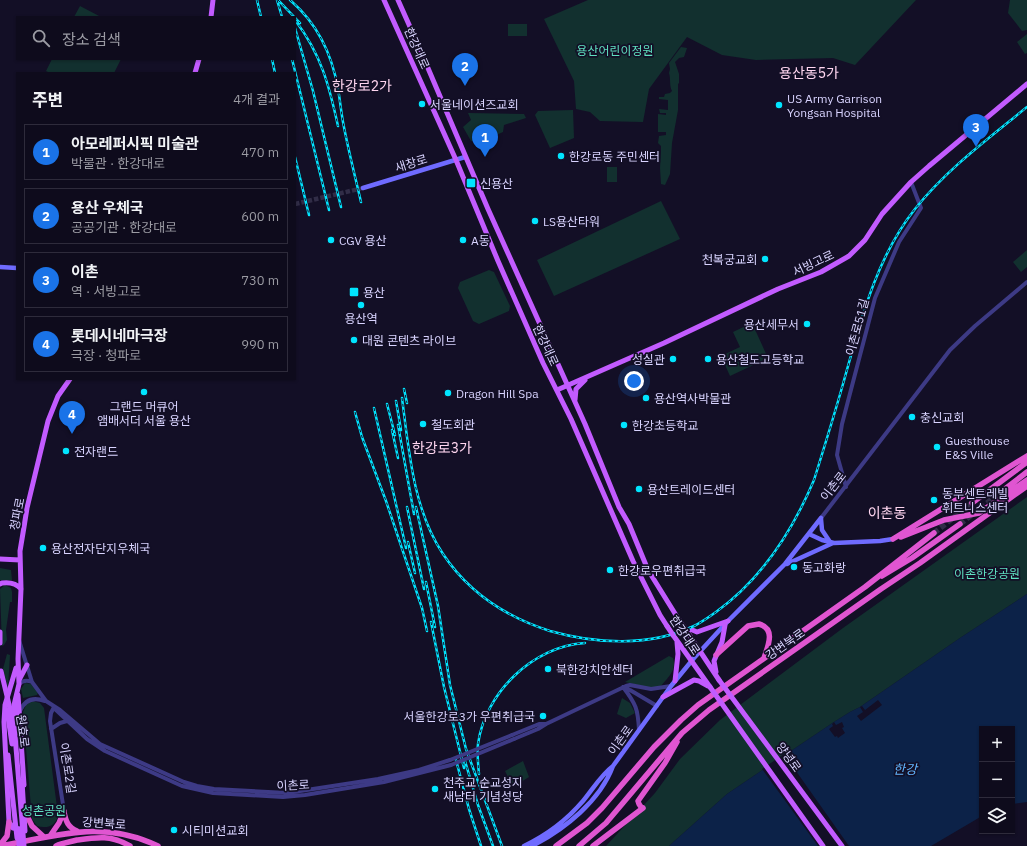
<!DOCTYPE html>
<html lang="ko">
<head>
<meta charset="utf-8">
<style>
	:root { --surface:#0e0b1c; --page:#171425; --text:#f1f3f6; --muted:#9b9ba3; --line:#2e2b3b; --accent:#1a73e8 }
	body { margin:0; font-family:"IBM Plex Sans","Noto Sans KR",sans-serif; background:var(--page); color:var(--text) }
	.controls { position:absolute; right:12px; bottom:12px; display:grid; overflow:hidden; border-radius:0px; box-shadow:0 1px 3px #0004 }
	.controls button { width:36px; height:36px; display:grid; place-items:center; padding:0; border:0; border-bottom:1px solid var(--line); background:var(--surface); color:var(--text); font:20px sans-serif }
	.you { position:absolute; left:634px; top:381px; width:14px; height:14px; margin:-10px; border:3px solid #fff; border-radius:50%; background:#1a73e8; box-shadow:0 0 0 6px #1a73e833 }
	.badge { display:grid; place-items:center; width:26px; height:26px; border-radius:50%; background:var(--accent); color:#fff; font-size:13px; font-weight:700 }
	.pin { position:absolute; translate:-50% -33px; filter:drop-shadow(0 1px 2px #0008) }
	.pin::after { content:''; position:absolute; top:21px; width:14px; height:12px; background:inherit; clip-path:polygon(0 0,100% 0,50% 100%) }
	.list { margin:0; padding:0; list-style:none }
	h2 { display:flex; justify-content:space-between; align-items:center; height:52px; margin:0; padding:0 16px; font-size:17px }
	h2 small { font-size:13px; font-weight:400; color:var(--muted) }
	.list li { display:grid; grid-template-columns:26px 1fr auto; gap:12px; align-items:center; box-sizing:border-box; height:56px; margin:0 8px 8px; padding:0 8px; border:1px solid var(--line); border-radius:0px }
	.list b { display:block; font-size:15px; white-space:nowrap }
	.list p { margin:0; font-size:13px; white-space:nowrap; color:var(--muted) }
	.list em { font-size:13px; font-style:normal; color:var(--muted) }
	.icon { flex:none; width:22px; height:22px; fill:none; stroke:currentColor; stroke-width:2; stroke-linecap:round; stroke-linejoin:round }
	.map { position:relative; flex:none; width:1027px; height:846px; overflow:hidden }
	.search { position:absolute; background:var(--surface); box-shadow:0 1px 3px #0004; left:16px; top:16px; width:280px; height:44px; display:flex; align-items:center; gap:10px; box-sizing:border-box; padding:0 14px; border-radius:0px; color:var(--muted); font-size:15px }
	.panel { position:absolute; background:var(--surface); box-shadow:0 1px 3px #0004; left:16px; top:72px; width:280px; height:308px; border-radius:0px }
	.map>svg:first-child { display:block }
	.green { fill:#12302f }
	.water { fill:#0c2248 }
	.pier { fill:#130f26 }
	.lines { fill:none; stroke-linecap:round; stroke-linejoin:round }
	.secondary-tunnel { stroke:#312d47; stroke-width:4.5; stroke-dasharray:4.5 2; stroke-linecap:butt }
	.trunk-tunnel { stroke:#312d47; stroke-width:5.5; stroke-dasharray:5.5 3; stroke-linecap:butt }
	.tertiary { stroke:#3d3a85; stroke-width:4 }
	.secondary { stroke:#6f6bff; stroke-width:4.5 }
	.primary { stroke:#c25bff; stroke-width:5 }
	.trunk { stroke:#e055d1; stroke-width:5.5 }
	.rail-casing { stroke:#00e5ff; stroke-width:2.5 }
	.rail { stroke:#130f26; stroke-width:1; stroke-dasharray:3; stroke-linecap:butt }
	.tertiary-bridge { stroke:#3d3a85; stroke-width:4 }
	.primary-bridge { stroke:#c25bff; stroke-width:5 }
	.poi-dot { fill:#00e5ff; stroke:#130f26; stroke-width:1.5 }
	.labels { text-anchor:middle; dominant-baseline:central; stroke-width:3.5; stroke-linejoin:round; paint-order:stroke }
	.street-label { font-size:12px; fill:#d9d4ff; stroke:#130f26 }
	.park-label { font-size:12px; fill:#5fe0c0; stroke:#130f26 }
	.poi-label { font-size:12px; fill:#d9d4ff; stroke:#130f26; text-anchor:start }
	.water-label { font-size:13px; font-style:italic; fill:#62b6ff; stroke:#130f26 }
	.quarter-label { font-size:14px; fill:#ffd6f0; stroke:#130f26 }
</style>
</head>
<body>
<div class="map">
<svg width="1027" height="846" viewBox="0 0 1027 846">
	<rect width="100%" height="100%" fill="#130f26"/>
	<path class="green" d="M588,0H916L855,65L833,58L756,60L722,55L687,37L649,89L643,122L600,121L590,112L576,109L574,81L544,19Z
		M1010,0H1027V30L1022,31L1008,13Z
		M80,6L101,17H74Z
		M508,24H527V36H508Z
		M1027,34V53L1025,54L1017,42Z
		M681,47L687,48L684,57L679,58L675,62L679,74V83L678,84V110L672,143L670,174L665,185L661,184L660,168L661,151V146L658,143L659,136L666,135V132H658V114L666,115V113H660L659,109L668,110V100L659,99V97H664L665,94L670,93L672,91C669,85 671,79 669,73L670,69L669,63Z
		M52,59H121L114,73H50L46,71Z
		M573,110L574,138L550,148L535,115L538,111Z
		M468,113L524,114L526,118L504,125L503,132L483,141H471L463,127L471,120Z
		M607,167H617V182H607Z
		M661,201L680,239L554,296L537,260Z
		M1027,250V267L1021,272L1013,262Z
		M489,270L494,272L510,306L509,311L479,324L473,321L458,288L460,282Z
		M752,323L768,358L730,376L721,356L740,347L733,332Z
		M1027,497V594L960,638L860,707L850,712L834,722L727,794L669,846H606L655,793L680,759L720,720L843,628Z
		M0,568L11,570L12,580H0Z
		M5,585L11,588L12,592V602H10L6,630L7,640L4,645L2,646L0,589Z
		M7,654L10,655L8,688L3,669Z
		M669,656L673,658C677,671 668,677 660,687L651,688L625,682Z
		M25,683L31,684L38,693L37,695L23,698L21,689Z
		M622,698L630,703L635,713L626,718L617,714Z
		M32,701L40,703L44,708L58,815C56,826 47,829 37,826L32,819L23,712L26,705Z
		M523,761L529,777L513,787L505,771Z"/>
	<path class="water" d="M1027,594V802L1012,804V729H982V816L931,846H669L727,794L834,722L850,712L860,707L960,638Z"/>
	<path class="pier" d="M878,700L882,705L861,721L857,716L863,712L860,707L862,706L865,710Z
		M834,722L836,725L842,722L844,727L842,728L845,733L838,738L837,736L835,737L829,729L833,726L832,724Z
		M784,754L849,846H818L762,769Z"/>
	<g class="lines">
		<path class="secondary-tunnel" d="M295,204L363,188"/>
		<path class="trunk-tunnel" d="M960,524L1005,489
			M934,533L972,503"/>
		<path class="tertiary" d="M846,487L837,455L842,424L875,298L899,242L921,208L911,182
			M821,518L950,350L975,326L1027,282
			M19,640L32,682L46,701L60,710L100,744L184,782L197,786L214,789L287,793L378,779L419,770L450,760
			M19,684C23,680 27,680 32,682
			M623,687C636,704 638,709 639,730
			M623,687L630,690L657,706
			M54,707L51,713L50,721L64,811
			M55,709L87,739L105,751L182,786L213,793L283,797L305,795L384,782L451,765
			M20,711C25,699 34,697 45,701
			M546,724L626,686L630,685L651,689L671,686
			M51,729L60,723L67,721
			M512,735L539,724H546L538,729L514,739"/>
		<path class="secondary" d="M363,188L465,157
			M0,267L17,268
			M821,519L822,530L830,542
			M809,534L822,540L834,543L880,541L893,539
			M787,564L833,543
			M524,846C547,835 566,821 583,801C593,789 601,775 613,766
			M532,846C565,829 600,801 613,766L671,686L694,658L728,621L785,564L821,518"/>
		<path class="primary" d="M384,0L456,160L498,261L543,363L571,419L633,561L660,615L667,626
			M398,0L419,47L488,209L585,424L619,507L629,524L648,570L679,620
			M211,17L213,0
			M195,73L199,59
			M557,390L664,343L778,289L821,272L849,256L865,240L882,214L911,182L929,166L1027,84
			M575,400L576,389L585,380
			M0,559L20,560
			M0,584L2,583C10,582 16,583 21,589
			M690,629L697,632L728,621
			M686,630L719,680
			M0,632V643
			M673,635L710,687
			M16,668L5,705L4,722L9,822L13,828L19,829
			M716,672L714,661L722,642L725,625
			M19,680L27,665
			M675,681L678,654L677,642
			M18,695L24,785
			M663,697L694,680L699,681L708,686
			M17,733L14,705L19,684L18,659L21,589L20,551L24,527L27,508L48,421L58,396L70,379"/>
		<path class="trunk" d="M1005,489L1027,472
			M972,503L1027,462
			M901,537L944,520L979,513L1027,480
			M893,539L1027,456
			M882,576L912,558L960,524
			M716,655L748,626L759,624C776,629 768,646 764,658
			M641,807L639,804L638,801L665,763L677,742
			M64,812C66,822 68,827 77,831
			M27,816L32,826L44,837
			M50,836L59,823L64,811
			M0,845L7,836L9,822
			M0,846C57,836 102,819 158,846
			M56,846C62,843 70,842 77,840C98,837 111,835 130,846
			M556,846L587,823L602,808L654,747L681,720L698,705L865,587L934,533
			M579,846L606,823L682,733L709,710L881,589L920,563L1027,486
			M593,846L643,808"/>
		<defs>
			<path id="rail" d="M257,0L261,17
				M277,0L282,17
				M278,0L300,23
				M290,0C317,23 332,54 338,89C340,100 341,111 343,122C348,149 355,176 361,202
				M295,20C321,54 329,85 338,126
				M295,28L313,91L341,207
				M272,59L275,73
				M292,59L329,210
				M295,157L309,215
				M404,389L407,403
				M402,398C409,451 413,509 443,554C469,593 506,617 550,631C596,644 650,647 694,626C702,622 709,617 716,612C762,579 792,532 814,480C824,448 834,416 843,384C860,324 875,259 915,209C947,169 988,139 1027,107
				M396,401L401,430
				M387,404L395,435
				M374,408L406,548
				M355,412L362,437L386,501L422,608L427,631
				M398,425L414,514
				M392,430L398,458
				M407,507L424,589
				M416,507L438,606L450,685L466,749L502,846
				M408,542L415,573
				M426,582L435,627
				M431,622L444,687L464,768
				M456,760L469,809L481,846
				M465,761L478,805L493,846
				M479,774C478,764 477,753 478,744C485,693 533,646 585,643"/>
		</defs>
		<use href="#rail" class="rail-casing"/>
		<use href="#rail" class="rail"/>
		<path class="tertiary-bridge" d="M450,760L512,735
			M451,765L514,739"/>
		<path class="primary-bridge" d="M679,620L686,630
			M667,626L673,635
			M1,671L12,717L15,735L24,846
			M719,680L842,846
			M710,687L823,846
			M7,710L12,744
			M8,755L17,838
			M22,781L25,831
			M19,829V846"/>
	</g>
	<g class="poi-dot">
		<circle cx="422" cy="104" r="4"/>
		<circle cx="779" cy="105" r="4"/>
		<circle cx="561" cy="156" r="4"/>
		<rect x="466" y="178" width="10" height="10" rx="2"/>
		<circle cx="535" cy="221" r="4"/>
		<circle cx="331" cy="240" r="4"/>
		<circle cx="463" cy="240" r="4"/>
		<circle cx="765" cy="259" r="4"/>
		<rect x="349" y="287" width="10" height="10" rx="2"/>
		<circle cx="361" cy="305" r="4"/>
		<circle cx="807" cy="324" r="4"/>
		<circle cx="354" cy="340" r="4"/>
		<circle cx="673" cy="359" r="4"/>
		<circle cx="708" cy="359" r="4"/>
		<circle cx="144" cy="392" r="4"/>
		<circle cx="448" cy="393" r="4"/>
		<circle cx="646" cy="398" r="4"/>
		<circle cx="912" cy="417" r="4"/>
		<circle cx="423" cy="424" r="4"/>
		<circle cx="624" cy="425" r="4"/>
		<circle cx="937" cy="447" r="4"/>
		<circle cx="66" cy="451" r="4"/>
		<circle cx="639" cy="489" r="4"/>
		<circle cx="934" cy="500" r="4"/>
		<circle cx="43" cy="548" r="4"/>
		<circle cx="794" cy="567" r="4"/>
		<circle cx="610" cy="570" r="4"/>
		<circle cx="548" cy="669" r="4"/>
		<circle cx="543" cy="716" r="4"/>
		<circle cx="435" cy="789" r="4"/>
		<circle cx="174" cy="830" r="4"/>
	</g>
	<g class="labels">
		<g class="street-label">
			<text transform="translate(417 48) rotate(66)">한강대로</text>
			<text transform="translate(411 163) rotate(-17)">새창로</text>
			<text transform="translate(813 263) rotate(-25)">서빙고로</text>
			<text transform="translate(857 327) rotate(-75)">이촌로51길</text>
			<text transform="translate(546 345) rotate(65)">한강대로</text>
			<text transform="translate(833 486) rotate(-52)">이촌로</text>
			<text transform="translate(17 514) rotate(-79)">청파로</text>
			<text transform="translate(685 635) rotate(56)">한강대로</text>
			<text transform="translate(785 644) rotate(-35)">강변북로</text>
			<text transform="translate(23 731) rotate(83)">원효로</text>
			<text transform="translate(620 740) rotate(-54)">이촌로</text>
			<text transform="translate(789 757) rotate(54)">양녕로</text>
			<text transform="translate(68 768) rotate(81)">이촌로2길</text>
			<text transform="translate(293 785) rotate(-3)">이촌로</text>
			<text transform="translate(104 823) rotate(4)">강변북로</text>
		</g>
		<g class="park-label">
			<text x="615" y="50">용산어린이정원</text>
			<text x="987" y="573">이촌한강공원</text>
			<text x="44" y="810">성촌공원</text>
		</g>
		<g class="poi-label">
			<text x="787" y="98">US Army Garrison<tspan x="787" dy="14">Yongsan Hospital</tspan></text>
			<text x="430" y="104">서울네이션즈교회</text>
			<text x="569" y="156">한강로동 주민센터</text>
			<text x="480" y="183">신용산</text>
			<text x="543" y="221">LS용산타워</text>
			<text x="339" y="240">CGV 용산</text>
			<text x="471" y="240">A동</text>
			<text x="757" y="259" text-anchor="end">천복궁교회</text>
			<text x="363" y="292">용산</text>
			<text x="361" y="318" text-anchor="middle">용산역</text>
			<text x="799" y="324" text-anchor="end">용산세무서</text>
			<text x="362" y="340">대원 콘텐츠 라이브</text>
			<text x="665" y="359" text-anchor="end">성실관</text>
			<text x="716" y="359">용산철도고등학교</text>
			<text x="456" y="393">Dragon Hill Spa</text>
			<text x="654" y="398">용산역사박물관</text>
			<text x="144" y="406" text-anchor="middle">그랜드 머큐어<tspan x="144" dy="14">앰배서더 서울 용산</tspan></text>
			<text x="920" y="417">충신교회</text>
			<text x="431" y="424">철도회관</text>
			<text x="632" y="425">한강초등학교</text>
			<text x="945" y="440">Guesthouse<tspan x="945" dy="14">E&amp;S Ville</tspan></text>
			<text x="74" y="451">전자랜드</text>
			<text x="647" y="489">용산트레이드센터</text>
			<text x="942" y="493">동부센트레빌<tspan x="942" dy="14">휘트니스센터</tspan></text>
			<text x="51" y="548">용산전자단지우체국</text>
			<text x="802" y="567">동고화랑</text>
			<text x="618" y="570">한강로우편취급국</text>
			<text x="556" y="669">북한강치안센터</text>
			<text x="535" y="716" text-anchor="end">서울한강로3가 우편취급국</text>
			<text x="443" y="782">천주교 순교성지<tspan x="443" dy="14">새남터 기념성당</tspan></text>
			<text x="182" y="830">시티미션교회</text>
		</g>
		<g class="water-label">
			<text x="905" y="769">한강</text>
		</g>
		<g class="quarter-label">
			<text x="809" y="73">용산동5가</text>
			<text x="362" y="86">한강로2가</text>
			<text x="442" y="448">한강로3가</text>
			<text x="887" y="513">이촌동</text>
		</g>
	</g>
</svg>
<div class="controls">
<button>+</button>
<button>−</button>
<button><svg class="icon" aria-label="layers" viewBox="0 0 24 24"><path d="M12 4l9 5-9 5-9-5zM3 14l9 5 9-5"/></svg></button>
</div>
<div class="you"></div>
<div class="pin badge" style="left:485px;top:157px">1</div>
<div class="pin badge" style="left:465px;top:86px">2</div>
<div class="pin badge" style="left:976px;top:147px">3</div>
<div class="pin badge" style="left:72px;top:434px">4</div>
<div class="search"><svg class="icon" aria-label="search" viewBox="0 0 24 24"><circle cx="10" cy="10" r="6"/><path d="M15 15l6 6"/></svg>장소 검색</div>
<section class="panel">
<h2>주변<small>4개 결과</small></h2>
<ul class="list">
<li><span class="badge">1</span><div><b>아모레퍼시픽 미술관</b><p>박물관 · 한강대로</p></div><em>470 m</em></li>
<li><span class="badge">2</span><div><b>용산 우체국</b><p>공공기관 · 한강대로</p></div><em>600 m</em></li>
<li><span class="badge">3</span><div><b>이촌</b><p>역 · 서빙고로</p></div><em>730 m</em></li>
<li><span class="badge">4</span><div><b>롯데시네마극장</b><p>극장 · 청파로</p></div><em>990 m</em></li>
</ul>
</section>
</div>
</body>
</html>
